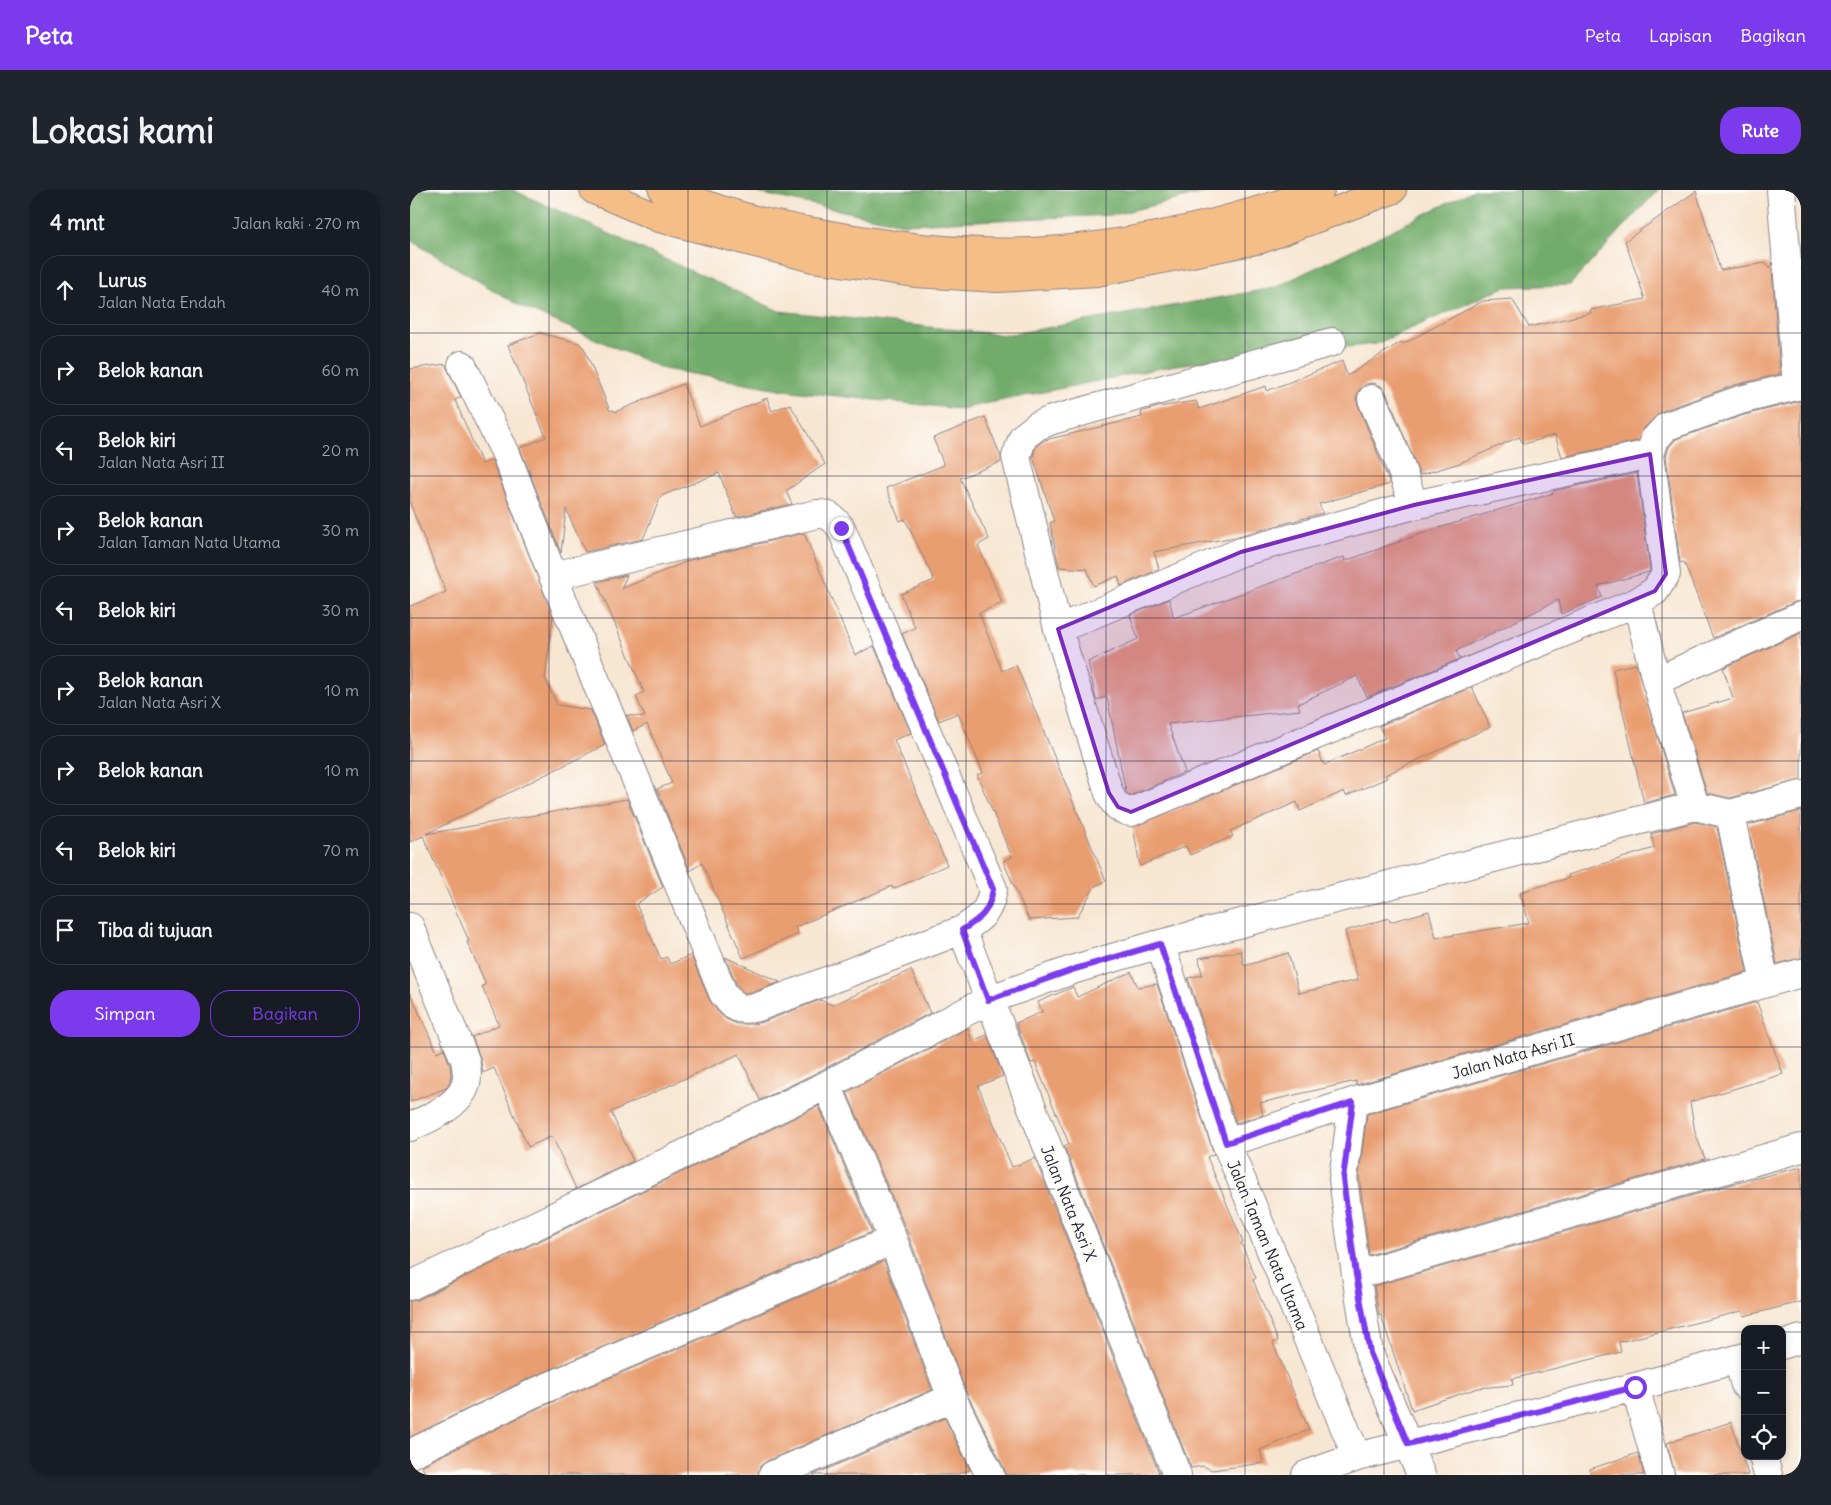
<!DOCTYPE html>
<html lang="id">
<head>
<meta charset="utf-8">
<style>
	:root { --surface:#171b24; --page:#20242c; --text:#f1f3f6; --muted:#9ea1a6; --line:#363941; --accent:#7c3aed }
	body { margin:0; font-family:Delius,sans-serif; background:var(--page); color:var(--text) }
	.controls { position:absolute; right:15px; bottom:15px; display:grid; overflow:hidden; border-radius:10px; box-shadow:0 2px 8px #0003 }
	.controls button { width:45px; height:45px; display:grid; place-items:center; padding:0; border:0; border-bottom:1px solid var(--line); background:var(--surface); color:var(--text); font:25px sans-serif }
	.stop { position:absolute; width:15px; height:15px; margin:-11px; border:4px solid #7c3aed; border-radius:50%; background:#fff }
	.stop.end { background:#7c3aed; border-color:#fff; box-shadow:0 1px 5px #0008 }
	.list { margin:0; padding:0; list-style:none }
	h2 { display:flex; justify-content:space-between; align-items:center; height:65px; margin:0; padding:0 20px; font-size:21px }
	h2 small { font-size:16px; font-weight:400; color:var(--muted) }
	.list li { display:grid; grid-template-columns:32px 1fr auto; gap:15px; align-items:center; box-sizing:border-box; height:70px; margin:0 10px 10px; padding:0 10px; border:1px solid var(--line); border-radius:20px }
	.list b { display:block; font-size:19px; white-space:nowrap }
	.list p { margin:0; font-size:16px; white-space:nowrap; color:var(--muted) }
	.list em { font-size:16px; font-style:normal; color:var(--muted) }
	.actions { display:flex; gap:10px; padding:15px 20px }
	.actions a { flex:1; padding:11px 0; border:1px solid var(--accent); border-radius:20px; text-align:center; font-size:18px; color:var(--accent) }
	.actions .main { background:var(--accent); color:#fff }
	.icon { flex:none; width:28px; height:28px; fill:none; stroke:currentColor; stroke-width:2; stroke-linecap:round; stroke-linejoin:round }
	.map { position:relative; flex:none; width:1391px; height:1285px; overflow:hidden; border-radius:20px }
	header { display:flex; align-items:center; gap:30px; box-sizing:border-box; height:70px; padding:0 25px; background:var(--accent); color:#fff }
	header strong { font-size:24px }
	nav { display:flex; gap:28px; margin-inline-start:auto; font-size:18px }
	.intro { display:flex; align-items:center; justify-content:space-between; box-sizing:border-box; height:120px; padding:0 30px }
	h1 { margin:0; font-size:35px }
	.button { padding:12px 22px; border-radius:20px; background:var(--accent); color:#fff; font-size:18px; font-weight:700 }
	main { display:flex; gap:30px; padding:0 30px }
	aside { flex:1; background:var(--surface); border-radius:20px; box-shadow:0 2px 8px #0003 }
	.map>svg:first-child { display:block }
	.forest { fill:#72ac6b; stroke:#4a6753 }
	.building { fill:#e99e71 }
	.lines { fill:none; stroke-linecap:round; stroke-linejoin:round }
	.minor-casing { stroke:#8c8486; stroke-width:30 }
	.motorway-casing { stroke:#8c8486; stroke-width:30 }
	.minor { stroke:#fff; stroke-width:28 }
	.motorway { stroke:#f6be87; stroke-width:28 }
	.route { stroke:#7c3aed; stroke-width:6 }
	.marked { fill:#7b2cbf; fill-opacity:0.2; stroke:#7b2cbf; stroke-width:4; stroke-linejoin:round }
	.grid { fill:none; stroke:#22223b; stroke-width:1; stroke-opacity:0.55 }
	.labels { text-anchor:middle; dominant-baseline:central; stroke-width:5; stroke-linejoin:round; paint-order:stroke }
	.street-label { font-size:16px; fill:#22223b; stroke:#fdfcf7 }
</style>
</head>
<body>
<header>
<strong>Peta</strong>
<nav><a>Peta</a><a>Lapisan</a><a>Bagikan</a></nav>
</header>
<div class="intro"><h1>Lokasi kami</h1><a class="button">Rute</a></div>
<main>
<aside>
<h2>4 mnt<small>Jalan kaki · 270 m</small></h2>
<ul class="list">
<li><svg class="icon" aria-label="ahead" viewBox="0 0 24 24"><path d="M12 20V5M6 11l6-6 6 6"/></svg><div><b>Lurus</b><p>Jalan Nata Endah</p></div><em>40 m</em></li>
<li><svg class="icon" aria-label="right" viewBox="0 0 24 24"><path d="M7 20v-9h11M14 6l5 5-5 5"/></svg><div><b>Belok kanan</b></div><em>60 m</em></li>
<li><svg class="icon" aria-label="left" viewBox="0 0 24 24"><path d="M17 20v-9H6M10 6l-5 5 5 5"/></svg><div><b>Belok kiri</b><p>Jalan Nata Asri II</p></div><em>20 m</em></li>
<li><svg class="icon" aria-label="right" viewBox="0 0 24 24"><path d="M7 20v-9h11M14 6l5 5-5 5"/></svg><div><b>Belok kanan</b><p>Jalan Taman Nata Utama</p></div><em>30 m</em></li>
<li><svg class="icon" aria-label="left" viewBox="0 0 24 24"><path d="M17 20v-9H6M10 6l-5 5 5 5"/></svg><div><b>Belok kiri</b></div><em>30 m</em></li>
<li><svg class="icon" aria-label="right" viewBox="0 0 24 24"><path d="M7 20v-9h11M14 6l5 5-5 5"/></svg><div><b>Belok kanan</b><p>Jalan Nata Asri X</p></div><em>10 m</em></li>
<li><svg class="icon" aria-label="right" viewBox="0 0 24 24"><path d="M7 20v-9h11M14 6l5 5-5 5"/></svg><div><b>Belok kanan</b></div><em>10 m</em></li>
<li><svg class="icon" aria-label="left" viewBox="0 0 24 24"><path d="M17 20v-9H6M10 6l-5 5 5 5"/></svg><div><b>Belok kiri</b></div><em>70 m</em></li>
<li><svg class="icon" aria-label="arrive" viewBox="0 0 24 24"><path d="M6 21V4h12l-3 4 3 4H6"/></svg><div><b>Tiba di tujuan</b></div></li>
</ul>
<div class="actions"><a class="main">Simpan</a><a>Bagikan</a></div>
</aside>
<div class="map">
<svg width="1391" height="1285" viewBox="0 0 1391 1285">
	<rect width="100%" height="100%" fill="#fdfcf7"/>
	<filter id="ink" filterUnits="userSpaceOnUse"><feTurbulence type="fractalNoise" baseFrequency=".02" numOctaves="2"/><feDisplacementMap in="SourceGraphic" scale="10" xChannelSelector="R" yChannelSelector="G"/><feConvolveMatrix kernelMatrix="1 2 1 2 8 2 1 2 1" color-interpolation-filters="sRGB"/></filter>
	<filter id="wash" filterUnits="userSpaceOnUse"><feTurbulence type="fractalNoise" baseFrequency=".0096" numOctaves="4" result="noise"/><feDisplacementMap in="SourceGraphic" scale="20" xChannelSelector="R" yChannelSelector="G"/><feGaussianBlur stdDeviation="1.12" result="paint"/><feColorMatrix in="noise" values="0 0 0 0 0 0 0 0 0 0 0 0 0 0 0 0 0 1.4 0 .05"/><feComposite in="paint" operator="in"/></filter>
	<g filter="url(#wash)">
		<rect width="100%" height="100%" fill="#f7e6d2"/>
		<path class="forest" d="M0,0H103L369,121L596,145L864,98L1064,0H1248L1160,95L1095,97L966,154L766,175L550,219L381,201L254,179L110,116L0,50Z
			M334,0H806L703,25L494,34Z"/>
		<g id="blocks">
			<path class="building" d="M1286,1L1310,80L1356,73L1362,79L1370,184L1325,195L1252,221L1234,238L1228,251L1152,267L1145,245L1114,254L1109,247L1050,273L1010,285L976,202L971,196L963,193L956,194L949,200L946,208L948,215L980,294L909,314L913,323L825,347L744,362L749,379L711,396L708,386L684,396L677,379L649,377L640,333L644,331L623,267L626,256L635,250L732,227L731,222L748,217L786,211L789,219L856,196L857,201L932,171L937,186L991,152L993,154L1073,111L1102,109L1119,137L1181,123L1180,120L1235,109L1215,51Z
				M130,143L169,153L174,158L200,221L204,220L205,222L273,194L290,236L357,208L362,221L380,214L415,274L376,301L382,314L326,327L309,283L251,306L233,349L175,362L156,319L151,363L110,258L136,247L98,155Z
				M35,174L51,207L45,210L72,274L82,270L143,426L135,488L147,515L181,520L195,555L16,644L217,609L253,697L226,714L251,769L257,767L260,774L281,765L299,809L309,823L316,829L327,834H343L353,832L410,810L422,815L501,780L520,823L410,881L350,910L329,864L201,922L223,971L166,999L142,946L118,957L84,878L73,883L70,867L62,847L89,835L72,796L76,794L57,752L59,751L13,646L0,652V416L36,402L0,314V179Z
				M1391,211V411L1385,412L1303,448L1274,372L1270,373L1256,266L1259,257L1266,249L1334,225Z
				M575,227L591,267V272L550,288L579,349L568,355L592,413L569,423L592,481L606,475L696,691L685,696L667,727L619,730L593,671L602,667L567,585L573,583L548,523L529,531L492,444L505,438L491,404L524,390L495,329L490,331L476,298L534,275L523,248Z
				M1227,283L1240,380L1239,382L1188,396L1192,407L1151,424L1148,410L1046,461L1050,469L957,507L947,486L888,514L890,520L758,534L775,582L720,606L716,602L697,507L686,510L678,472L728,449L720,425L759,409L764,428L913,374L934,367L935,371L1019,341L1144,303L1143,301Z
				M394,343L445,465L464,456L501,543L484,550L537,675L483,699L482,696L385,737L388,744L333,768L292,673L280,681L247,599L262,593L237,534L223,541L216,525L235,527L226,506L234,502L187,392L217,385L211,399L280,370Z
				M1391,443V590L1320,608L1297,603L1272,523L1323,508L1313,478Z
				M1226,474L1265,605L1234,613L1203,479Z
				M1062,497L1080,537L975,585L977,588L936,606L934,601L890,621L887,612L820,641L823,646L780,665L776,656L730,676L723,637L908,561L914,575L975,548L969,536Z
				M1391,621V768L1367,774L1338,635Z
				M1285,632L1307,637L1337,782L946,895V891L850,913L853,925L826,933L778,788L792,785L789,768L831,761L834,776L878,763L889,803L948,790L935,741L979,728L980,732L1019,721L1026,748L1119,733L1110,702L1159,688L1158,685L1244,658L1241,644Z
				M315,767L370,792L344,802L334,803L327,795Z
				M721,782L728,797L747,794L804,964L797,967L833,1052L831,1053L846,1088L843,1090L868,1151L863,1153L899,1240L850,1260L853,1273L802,1280L793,1276L781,1278L654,956L659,954L625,872L621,873L606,833L632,822L628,812L663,797L667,807Z
				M0,803L27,862L34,859L40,875L41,885L40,891L36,898L0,912Z
				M1347,812L1373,884L1280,912L1285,942L1295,969L959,1065L949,985L957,924Z
				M558,838L562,851L577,845L593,886L568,896L602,977L625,968L749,1283L734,1285H596L594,1278L556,1202L498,1044L437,902Z
				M409,916L462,1042L118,1189L0,1247V1111L7,1110Z
				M1391,977V1112L1334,1126L1332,1121L1209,1152L1211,1162L1102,1189L1103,1195L1068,1198L1002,1220L971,1125L969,1126L964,1096L1312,997Z
				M474,1071L522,1200L357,1271L350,1276L348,1285H17L11,1276L131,1217Z
				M535,1228L560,1280L545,1285H403Z
				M1321,1232L1338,1285H1265L1257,1253Z
				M1228,1263L1234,1285H1181L1180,1279Z"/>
		</g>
	</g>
	<g filter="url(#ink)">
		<use href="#blocks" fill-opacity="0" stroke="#8c8486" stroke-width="1"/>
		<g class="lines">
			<defs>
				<path id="minor" d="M1371,0L1387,196
					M922,152L642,230L627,236L613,247L606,267L648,439L699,603C704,614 709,620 721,622L1227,412L1245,401L1256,384L1240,264
					M52,175L96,264L143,386L313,803C325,819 328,821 348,817L552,740C571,728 579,723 583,699L431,338C424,329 419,323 407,324L143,386
					M962,209L988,270L1004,315
					M1227,412L1246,491L1391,426
					M648,439L831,362L1004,315L1240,264L1245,249L1257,236L1330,210L1391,195
					M1246,491L1285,616L1320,624L1355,793
					M1320,624L1391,605
					M0,737L55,870C56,875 57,881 57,886C57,913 20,928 0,937
					M552,740L767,1285
					M750,754L816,953L947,1267
					M417,895L483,1050L542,1208L580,1285
					M943,912L933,989L946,1085
					M816,953L943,912L1391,783
					M0,1096L417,895L578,810L665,779L750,754L1285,616
					M1372,1155L1391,1149
					M1328,1169L1335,1195
					M1225,1197L1250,1285
					M0,1264L124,1203L483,1050
					M1353,1266L1358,1285
					M363,1285L542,1208
					M896,1285L947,1267L1225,1197L1335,1167
					M1011,1285L959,1163L946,1085L1391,958"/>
				<path id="motorway" d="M184,0L249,28L403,68L505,83L588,88L687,82L851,49L982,0
					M253,0C287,12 322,25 357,33C374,37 392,40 409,43C479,56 552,65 623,62C723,56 817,34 910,0"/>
			</defs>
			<use href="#minor" class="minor-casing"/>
			<use href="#motorway" class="motorway-casing"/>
			<use href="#minor" class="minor"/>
			<use href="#motorway" class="motorway"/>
		</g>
	</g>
	<g class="lines" filter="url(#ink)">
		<path class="route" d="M431,338L583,699C579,723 571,728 552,740L578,810L665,779L750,754L816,953L943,912L933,989L946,1085L960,1163L998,1254L1225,1197"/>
	</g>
	<path class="marked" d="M1240,264L1256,384L1245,401L721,622L708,617L699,603L648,439L831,362L1004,315Z"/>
	<path class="grid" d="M139,0V1285M278,0V1285M417,0V1285M556,0V1285M696,0V1285M835,0V1285M974,0V1285M1113,0V1285M1252,0V1285M0,143H1391M0,286H1391M0,428H1391M0,571H1391M0,714H1391M0,857H1391M0,999H1391M0,1142H1335M1372,1142H1391"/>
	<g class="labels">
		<g class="street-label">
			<text transform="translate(1103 866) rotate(-16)">Jalan Nata Asri II</text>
			<text transform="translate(659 1013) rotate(68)">Jalan Nata Asri X</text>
			<text transform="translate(858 1055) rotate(67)">Jalan Taman Nata Utama</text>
		</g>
	</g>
</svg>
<div class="controls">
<button>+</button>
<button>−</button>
<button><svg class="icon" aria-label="locate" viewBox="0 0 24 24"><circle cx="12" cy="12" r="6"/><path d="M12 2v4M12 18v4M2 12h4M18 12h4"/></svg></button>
</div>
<div class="stop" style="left:1225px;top:1197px"></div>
<div class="stop end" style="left:431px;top:338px"></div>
</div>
</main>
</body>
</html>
